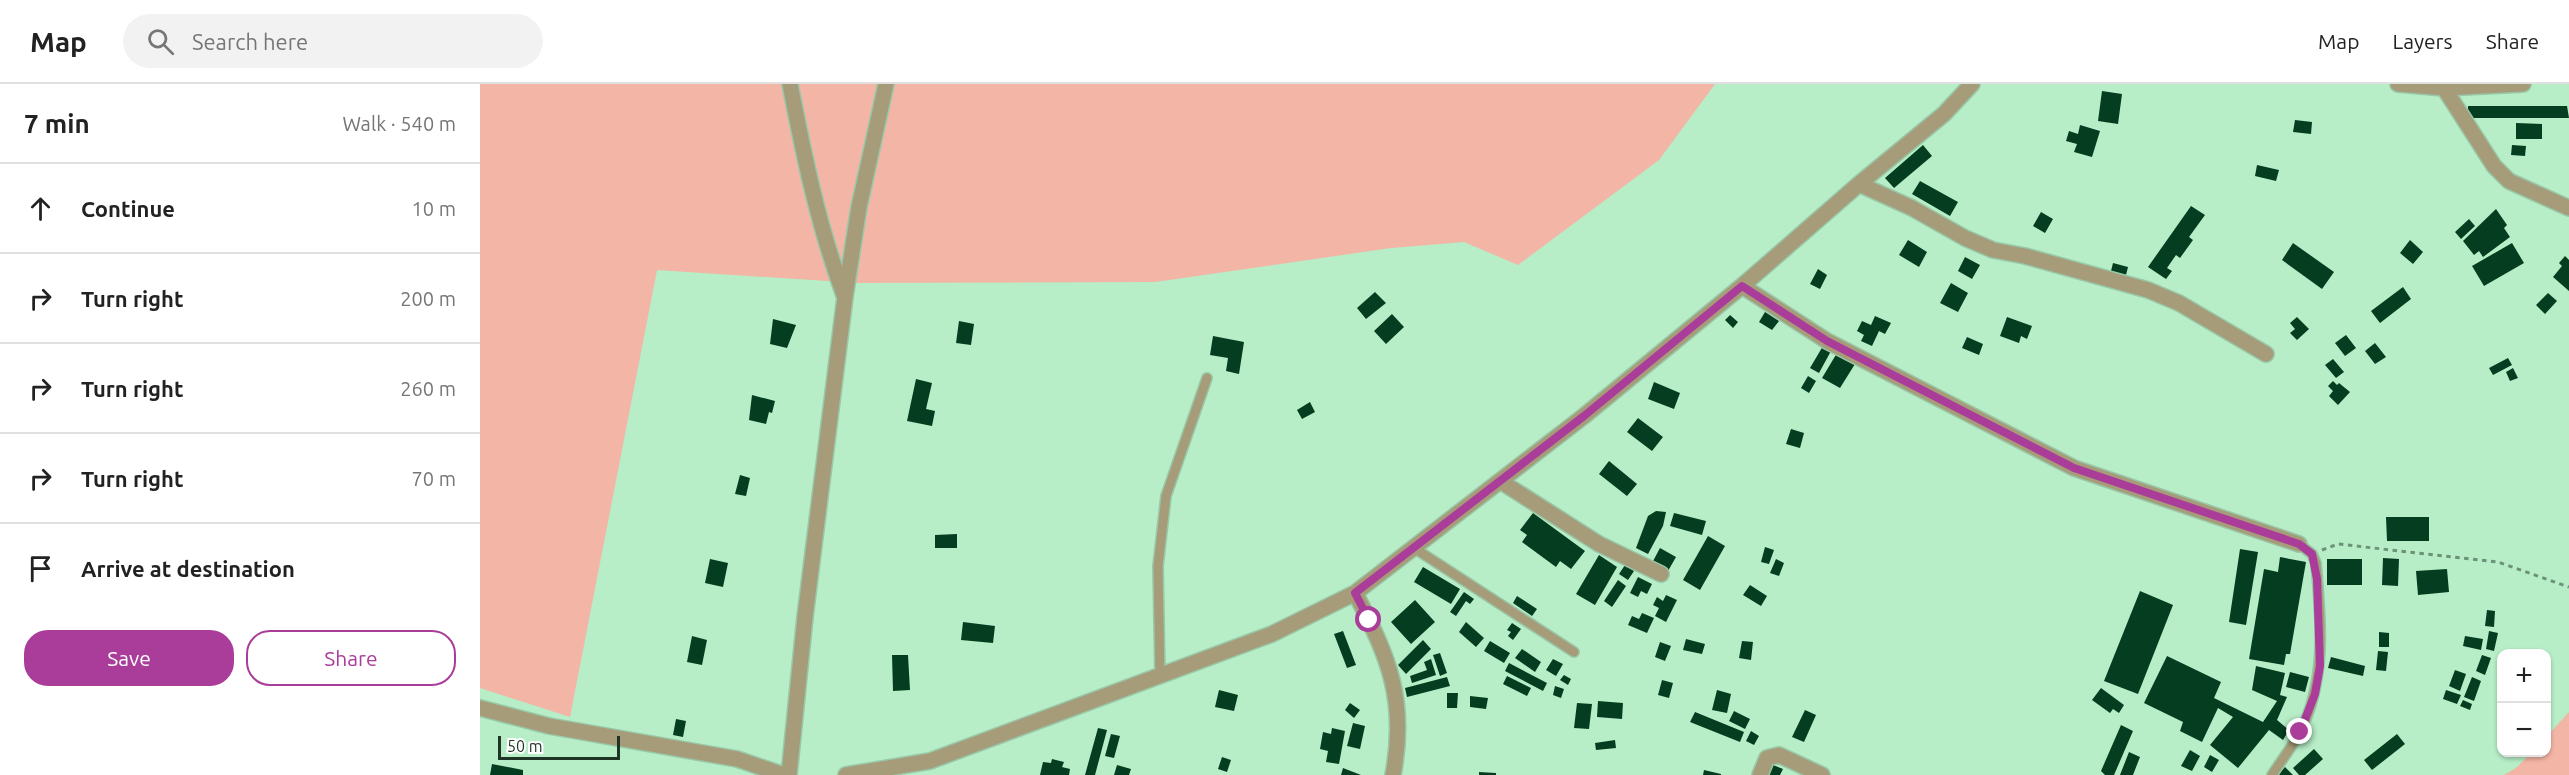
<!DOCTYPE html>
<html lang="en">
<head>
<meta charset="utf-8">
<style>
	:root { --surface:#fff; --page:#f2f2f2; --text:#222; --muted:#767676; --line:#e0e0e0; --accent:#aa3c9a }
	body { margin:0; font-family:Ubuntu,sans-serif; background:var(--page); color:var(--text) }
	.controls { position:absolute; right:18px; bottom:18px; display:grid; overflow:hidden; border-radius:12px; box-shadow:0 2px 4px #0004 }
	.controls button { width:54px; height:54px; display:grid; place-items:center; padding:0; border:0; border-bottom:2px solid var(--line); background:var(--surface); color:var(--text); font:30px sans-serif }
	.scale { position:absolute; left:18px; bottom:15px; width:122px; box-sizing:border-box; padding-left:6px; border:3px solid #1e3425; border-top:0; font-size:16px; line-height:21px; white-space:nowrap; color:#1e3425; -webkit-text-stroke:4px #fff; paint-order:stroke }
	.stop { position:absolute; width:18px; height:18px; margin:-14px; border:4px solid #aa3c9a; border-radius:50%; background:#fff }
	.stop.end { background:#aa3c9a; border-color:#fff; box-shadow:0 2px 6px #0008 }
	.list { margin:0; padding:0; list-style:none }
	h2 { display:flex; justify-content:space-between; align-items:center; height:78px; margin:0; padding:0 24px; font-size:26px }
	h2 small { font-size:20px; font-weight:400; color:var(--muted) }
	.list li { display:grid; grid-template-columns:39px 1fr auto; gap:18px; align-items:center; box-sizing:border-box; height:90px; padding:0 24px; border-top:2px solid var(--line) }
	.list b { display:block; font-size:22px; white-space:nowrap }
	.list em { font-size:20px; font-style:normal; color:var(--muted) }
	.actions { display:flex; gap:12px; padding:18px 24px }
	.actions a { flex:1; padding:14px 0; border:2px solid var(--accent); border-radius:24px; text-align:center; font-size:21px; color:var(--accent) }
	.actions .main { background:var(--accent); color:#fff }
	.icon { flex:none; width:33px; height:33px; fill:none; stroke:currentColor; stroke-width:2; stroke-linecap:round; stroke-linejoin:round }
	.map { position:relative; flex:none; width:2089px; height:691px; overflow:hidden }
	header { display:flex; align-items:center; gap:36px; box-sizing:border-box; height:84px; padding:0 30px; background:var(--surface); border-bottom:2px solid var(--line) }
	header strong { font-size:28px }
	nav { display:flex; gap:33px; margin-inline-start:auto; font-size:21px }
	.search { width:420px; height:54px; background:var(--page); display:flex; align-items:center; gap:15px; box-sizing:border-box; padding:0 21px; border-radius:33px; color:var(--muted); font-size:22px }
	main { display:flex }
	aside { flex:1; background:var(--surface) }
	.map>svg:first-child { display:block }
	.green { fill:#f3b5a6 }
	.building { fill:#053d20 }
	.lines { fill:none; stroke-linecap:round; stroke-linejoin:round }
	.lane-casing { stroke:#98c8a7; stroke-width:12 }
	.street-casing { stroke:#98c8a7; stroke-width:18 }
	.path { stroke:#6c9278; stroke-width:3; stroke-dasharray:4.5 4.5; stroke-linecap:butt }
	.lane { stroke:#a69c79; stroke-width:9 }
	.street { stroke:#a69c79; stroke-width:15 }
	.route { stroke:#aa3c9a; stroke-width:8 }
</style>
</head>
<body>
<header>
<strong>Map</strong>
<div class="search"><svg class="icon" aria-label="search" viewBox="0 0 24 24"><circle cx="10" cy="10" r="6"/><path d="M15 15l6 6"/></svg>Search here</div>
<nav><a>Map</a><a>Layers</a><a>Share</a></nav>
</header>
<main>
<aside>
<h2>7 min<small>Walk · 540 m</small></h2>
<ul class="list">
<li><svg class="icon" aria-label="ahead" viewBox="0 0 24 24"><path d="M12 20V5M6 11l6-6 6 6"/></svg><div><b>Continue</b></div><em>10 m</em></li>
<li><svg class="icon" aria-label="right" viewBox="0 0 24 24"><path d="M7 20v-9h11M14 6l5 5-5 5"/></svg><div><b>Turn right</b></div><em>200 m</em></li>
<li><svg class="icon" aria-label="right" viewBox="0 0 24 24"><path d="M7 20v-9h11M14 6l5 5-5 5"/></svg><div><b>Turn right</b></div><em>260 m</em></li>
<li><svg class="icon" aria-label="right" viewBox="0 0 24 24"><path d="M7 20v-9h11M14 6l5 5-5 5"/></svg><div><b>Turn right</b></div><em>70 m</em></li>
<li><svg class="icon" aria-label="arrive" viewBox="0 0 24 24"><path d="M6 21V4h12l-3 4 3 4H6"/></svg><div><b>Arrive at destination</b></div></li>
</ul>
<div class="actions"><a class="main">Save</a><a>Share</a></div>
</aside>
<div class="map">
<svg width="2089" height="691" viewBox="0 0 2089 691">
	<rect width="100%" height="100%" fill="#b7edc7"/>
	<path class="green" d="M0,0H1235L1179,76L1038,181L984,158L911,164L675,198L379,199L177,186L90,633L0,604Z
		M2089,628V691H2024L2036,684L2051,669L2066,668L2067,652Z"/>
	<path class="building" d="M1622,7L1642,10L1638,40L1618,37Z
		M1988,22H2087L2089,34H1988Z
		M1815,36L1832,38L1831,50L1813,48Z
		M2036,39L2062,40V55H2036Z
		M1600,41L1620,47L1612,73L1594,68L1597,60L1586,57L1589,47L1598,50Z
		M1443,61L1452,72L1414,104L1405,94Z
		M2032,61L2046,62L2045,72L2031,71Z
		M1777,81L1799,86L1796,97L1775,92Z
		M1440,97L1478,118L1470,132L1432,110Z
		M1711,122L1725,131L1709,153L1713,156L1700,174L1696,171L1687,184L1692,187L1686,195L1668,183Z
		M2016,125L2027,141L2024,144L2030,153L2003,173L1999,167L1994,171L1983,157Z
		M1561,128L1573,135L1565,149L1553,142Z
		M1989,135L1995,142L1981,155L1975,148Z
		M1428,156L1447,168L1439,183L1419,171Z
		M1930,156L1943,168L1933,180L1920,169Z
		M1813,159L1854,188L1842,205L1802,176Z
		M2032,159L2044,179L2004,202L1992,182Z
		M2085,172L2089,176V207L2073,193L2082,182L2079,179Z
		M1485,173L1500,181L1492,195L1478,187Z
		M1633,179L1648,183L1646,191L1631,187Z
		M1338,185L1347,191L1340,205L1330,200Z
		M1471,199L1488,209L1478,228L1460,219Z
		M1923,203L1931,215L1900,239L1891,227Z
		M895,208L906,219L886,235L877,224Z
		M2068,209L2077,217L2065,230L2056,221Z
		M1285,228L1299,237L1292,246L1279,238Z
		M912,230L924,243L906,260L894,247Z
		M1250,231L1258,238L1253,244L1245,236Z
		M1395,232L1411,239L1405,250L1399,247L1392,262L1381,257L1384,251L1377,247L1382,237L1391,241Z
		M1527,233L1552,242L1547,255L1541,252L1539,259L1520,252Z
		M1817,233L1829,245L1817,256L1810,249L1815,245L1810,239Z
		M293,235L316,241L307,264L290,260Z
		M479,237L494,240L491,261L476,259Z
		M1866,251L1876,264L1865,272L1855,259Z
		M733,252L764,258L759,290L746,287L748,274L730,271Z
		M1487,253L1503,260L1499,271L1482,264Z
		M1895,259L1906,273L1895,280L1885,267Z
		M1343,262L1351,267L1339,289L1330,284Z
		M1357,269L1375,280L1360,304L1342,294Z
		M2028,274L2032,281L2013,291L2009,284Z
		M1853,275L1864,288L1856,294L1845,281Z
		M2033,284L2038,294L2030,297L2026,288Z
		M1328,292L1336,297L1329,309L1321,304Z
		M436,295L452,299L446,325L455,327L452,342L427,337Z
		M1853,297L1857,301L1859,299L1870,308L1858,321L1849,312L1853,307L1848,302Z
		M1174,298L1200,309L1194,325L1168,315Z
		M272,311L295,317L292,329L289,328L286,340L269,336Z
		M830,318L835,328L822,335L817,326Z
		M1158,334L1183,353L1172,367L1147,348Z
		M1311,345L1324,349L1320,364L1306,360Z
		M1129,377L1157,400L1147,412L1119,390Z
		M260,391L270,394L266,412L255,410Z
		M1176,427L1186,428L1183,442L1168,470L1156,464L1168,432Z
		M1053,429L1105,467L1091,485L1080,477L1076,483L1042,458L1047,451L1040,446Z
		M1194,429L1226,437L1222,451L1190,442Z
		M1906,433H1949V457H1907Z
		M477,450V464H455V451Z
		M1228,452L1245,462L1220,506L1203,496Z
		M1285,463L1294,466L1289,480L1281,478Z
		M1180,464L1196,473L1188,487L1172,479Z
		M1760,465L1778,468L1766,541L1749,538Z
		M1119,471L1137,483L1115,521L1096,510Z
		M1800,473L1826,478L1810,570H1806L1804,581L1769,575L1784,485L1798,488Z
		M1903,474L1919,475L1918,502L1902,501Z
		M230,475L248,479L243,503L225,499Z
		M1296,475L1304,479L1299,492L1290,489Z
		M1847,475H1882V501H1847Z
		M1145,481L1154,487L1148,496L1139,490Z
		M943,483L980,505L971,520L934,498Z
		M1967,485L1969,508L1938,511L1936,487Z
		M1158,493L1172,500L1167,510L1161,507L1158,513L1150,509Z
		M1138,496L1146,502L1132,523L1124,517Z
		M1270,501L1287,512L1281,522L1263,511Z
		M1660,507L1693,521L1658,610L1624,597Z
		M984,508L994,515L990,520L986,517L976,532L970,528Z
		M1186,511L1197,516L1186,538L1175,532L1179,524L1173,521L1177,513L1183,517Z
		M1037,512L1057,525L1052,532L1033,519Z
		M935,516L955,538L931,560L911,538Z
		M2007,526L2015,527L2014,543L2005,542Z
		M1162,529L1174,534L1167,549L1148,541L1152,532L1159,535Z
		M483,538L515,542L513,559L481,556Z
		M986,538L1004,554L996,563L979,548Z
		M1032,539L1041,545L1033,556L1028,552L1031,548L1027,546Z
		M863,547L876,581L867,584L854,550Z
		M2009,547L2018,549L2014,567L2006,565Z
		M1899,548L1909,549V563H1899Z
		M212,552L227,556L222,581L207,578Z
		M1985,552L2003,555L2001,566L1983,562Z
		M1206,555L1225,560L1222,570L1203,566Z
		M943,556L951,565L926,590L918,581Z
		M1010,557L1030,569L1024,579L1004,567Z
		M1262,557L1273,558L1271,576L1259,574Z
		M1180,558L1191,562L1185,577L1175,573Z
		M1042,565L1061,578L1055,588L1035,574Z
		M1898,567L1908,568L1906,587L1896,586Z
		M960,569L967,589L960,592L953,571Z
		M412,571H428L430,606L413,607Z
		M2002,571L2011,574L2005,591L1996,587Z
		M1687,572L1741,598L1734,614L1783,638L1797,617L1772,606L1776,582L1805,589L1800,611L1807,613L1797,636L1809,646L1803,656L1789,646L1758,684L1730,661L1753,633L1738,624L1722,658L1700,647L1703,638L1664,619Z
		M1851,573L1885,582L1883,592L1848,584Z
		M951,575L956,591L932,599L930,592L947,586L944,578Z
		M1073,575L1083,580L1076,592L1066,586Z
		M1029,579L1067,599L1063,607L1025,587Z
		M1975,586L1986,590L1980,607L1969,602Z
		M1810,588L1829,593L1825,608L1806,603Z
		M1084,591L1091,595L1088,601L1080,596Z
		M1027,592L1051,604L1047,612L1023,600Z
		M967,593L970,602L927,613L925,604Z
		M1992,593L2001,597L1994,617L1984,613Z
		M1182,596L1193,599L1189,614L1178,611Z
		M1075,602L1084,605L1081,614L1073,611Z
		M1621,604L1644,621L1639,629L1633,625L1630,629L1612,616Z
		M739,606L758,611L754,627L735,623Z
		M1237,606L1251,610L1247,629L1232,626Z
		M1966,606L1981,611L1977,620L1963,615Z
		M967,609H978L977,624H967Z
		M990,612L1008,614L1006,625L990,623Z
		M1983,616L1992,620L1990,626L1980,622Z
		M1118,617L1143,619L1142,635L1117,633Z
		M870,619L880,626L874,634L865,626Z
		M1097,619L1112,620L1109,645L1094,644Z
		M1325,626L1336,631L1324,658L1312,653Z
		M1254,627L1270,635L1265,645L1249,637Z
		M1215,628L1264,648L1260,658L1210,638Z
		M196,635L206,637L203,653L193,651Z
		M873,639L885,642L880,665L867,662Z
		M1641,641L1653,647L1634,691H1625L1621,687Z
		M618,644L627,646L615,691H605Z
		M852,644L865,647L859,680L846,678L848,667L840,665L843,648L851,650Z
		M1271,647L1279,652L1274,661L1266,657Z
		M631,650L640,652L634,674L625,672Z
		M1917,650L1925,660L1892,686L1884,676Z
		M1135,656L1136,664L1116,666L1115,659Z
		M1834,665L1843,675L1825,691H1819L1813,684Z
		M1710,666L1720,672L1712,687L1701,682Z
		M1649,668L1660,673L1653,691H1640Z
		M1730,671L1739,676L1732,688L1724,683Z
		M742,673L751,676L747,688L738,685Z
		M572,675L584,678L582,683L590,685L589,691H560L563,678L571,679Z
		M12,680L43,686V691H10Z
		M637,681L651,685L649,691H634Z
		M1293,681L1303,685L1300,691H1288Z
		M1805,683L1813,691H1798Z
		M863,684L881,691H861Z
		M1224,686L1241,690V691H1223Z
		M999,688L1016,689V691H999Z"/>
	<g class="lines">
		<defs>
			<path id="lane" d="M934,464L1094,568
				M680,593L678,482L686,412L727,294
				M1792,691C1801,677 1812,663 1820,648C1847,596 1841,535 1836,479L1832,470L1819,460"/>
			<path id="street" d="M310,0C324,72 338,141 364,211
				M1918,0L1964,4L2043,0
				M1964,4L2014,82L2029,97L2089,124
				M1379,100L1432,124L1485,154L1513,166L1545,172L1668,206L1699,219L1786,270
				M1262,202L1347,257L1594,384L1819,460
				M1020,397L1119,460L1181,490
				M875,509C909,573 927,617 913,691
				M0,624L69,642L257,675L304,691
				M309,691L325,533L365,213L379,123L406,0
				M366,691L450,677L792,550L875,509L1104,332L1262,202L1379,100L1464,30L1492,0
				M1280,691L1287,674L1299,671L1342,691"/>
		</defs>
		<use href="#lane" class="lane-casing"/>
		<use href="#street" class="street-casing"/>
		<path class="path" d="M1842,466L1858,460L2018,478L2089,503"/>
		<use href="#lane" class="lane"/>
		<use href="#street" class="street"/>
	</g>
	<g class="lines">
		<path class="route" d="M889,536L875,509L1104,332L1262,202L1347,257L1594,384L1819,460L1832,470L1837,495L1840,582L1835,610L1820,648"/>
	</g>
</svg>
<div class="controls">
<button>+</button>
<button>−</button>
</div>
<div class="scale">50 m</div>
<div class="stop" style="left:889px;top:536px"></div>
<div class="stop end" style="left:1820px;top:648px"></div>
</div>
</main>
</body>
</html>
